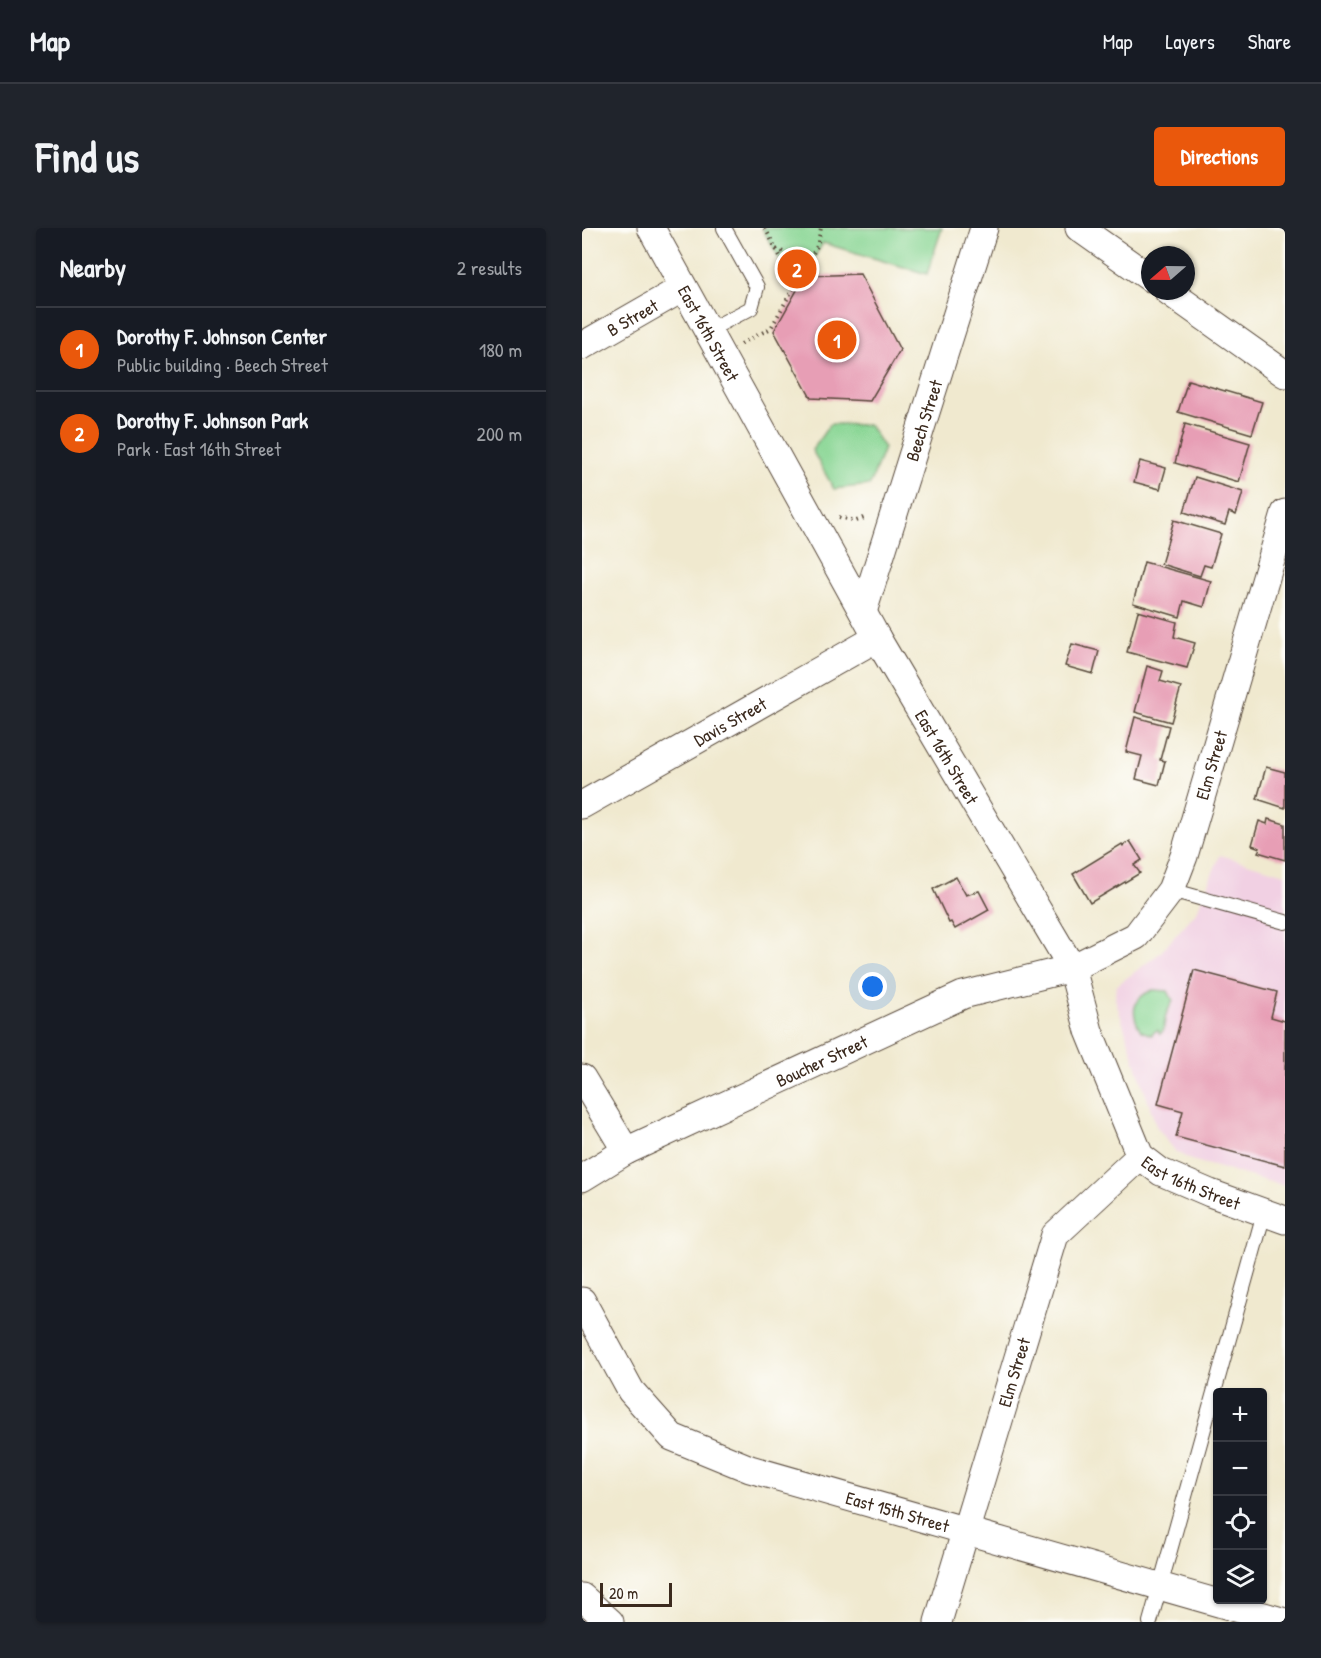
<!DOCTYPE html>
<html lang="en">
<head>
<meta charset="utf-8">
<style>
	:root { --surface:#171b24; --page:#20242c; --text:#f1f3f6; --muted:#9ea1a6; --line:#363941; --accent:#ea580c }
	body { margin:0; font-family:"Patrick Hand",sans-serif; background:var(--page); color:var(--text) }
	.controls { position:absolute; right:18px; bottom:18px; display:grid; overflow:hidden; border-radius:6px; box-shadow:0 2px 4px #0004 }
	.controls button { width:54px; height:54px; display:grid; place-items:center; padding:0; border:0; border-bottom:2px solid var(--line); background:var(--surface); color:var(--text); font:30px sans-serif }
	.compass { position:absolute; left:559px; top:18px; width:54px; height:54px; border-radius:50%; background:var(--surface); box-shadow:0 2px 4px #0004; rotate:250deg }
	.scale { position:absolute; left:18px; bottom:15px; width:72px; box-sizing:border-box; padding-left:6px; border:3px solid #3b2a1e; border-top:0; font-size:16px; line-height:21px; white-space:nowrap; color:#3b2a1e; -webkit-text-stroke:4px #fdfcf7; paint-order:stroke }
	.you { position:absolute; left:291px; top:759px; width:21px; height:21px; margin:-15px; border:4px solid #fff; border-radius:50%; background:#1a73e8; box-shadow:0 0 0 9px #1a73e833 }
	.badge { display:grid; place-items:center; width:39px; height:39px; border-radius:50%; background:var(--accent); color:#fff; font-size:20px; font-weight:700 }
	.pin { position:absolute; translate:-50% -50%; border:3px solid #fff; box-shadow:0 2px 6px #0006 }
	.list { margin:0; padding:0; list-style:none }
	h2 { display:flex; justify-content:space-between; align-items:center; height:78px; margin:0; padding:0 24px; font-size:26px }
	h2 small { font-size:20px; font-weight:400; color:var(--muted) }
	.list li { display:grid; grid-template-columns:39px 1fr auto; gap:18px; align-items:center; box-sizing:border-box; height:84px; padding:0 24px; border-top:2px solid var(--line) }
	.list b { display:block; font-size:22px; white-space:nowrap }
	.list p { margin:0; font-size:20px; white-space:nowrap; color:var(--muted) }
	.list em { font-size:20px; font-style:normal; color:var(--muted) }
	.icon { flex:none; width:33px; height:33px; fill:none; stroke:currentColor; stroke-width:2; stroke-linecap:round; stroke-linejoin:round }
	.map { position:relative; flex:none; width:703px; height:1394px; overflow:hidden; border-radius:6px }
	header { display:flex; align-items:center; gap:36px; box-sizing:border-box; height:84px; padding:0 30px; background:var(--surface); border-bottom:2px solid var(--line) }
	header strong { font-size:28px }
	nav { display:flex; gap:33px; margin-inline-start:auto; font-size:21px }
	.intro { display:flex; align-items:center; justify-content:space-between; box-sizing:border-box; height:144px; padding:0 36px }
	h1 { margin:0; font-size:42px }
	.button { padding:15px 27px; border-radius:6px; background:var(--accent); color:#fff; font-size:21px; font-weight:700 }
	main { display:flex; gap:36px; padding:0 36px }
	aside { flex:1; background:var(--surface); border-radius:6px; box-shadow:0 2px 4px #0004 }
	.map>svg:first-child { display:block }
	.built { fill:#f1d0e3 }
	.green { fill:#87d593; stroke:#618058; stroke-width:1.5 }
	.building { fill:#e79eb5 }
	.lines { fill:none; stroke-linecap:round; stroke-linejoin:round }
	.lane-casing { stroke:#564739; stroke-width:16 }
	.street-casing { stroke:#564739; stroke-width:29 }
	.path { stroke:#564739; stroke-width:4; stroke-dasharray:1.5 4.5; stroke-linecap:butt }
	.lane { stroke:#fff; stroke-width:14 }
	.street { stroke:#fff; stroke-width:27 }
	.labels { text-anchor:middle; dominant-baseline:central; stroke-width:4.5; stroke-linejoin:round; paint-order:stroke }
	.street-label { font-size:18px; fill:#3b2a1e; stroke:#fdfcf7 }
</style>
</head>
<body>
<header>
<strong>Map</strong>
<nav><a>Map</a><a>Layers</a><a>Share</a></nav>
</header>
<div class="intro"><h1>Find us</h1><a class="button">Directions</a></div>
<main>
<aside>
<h2>Nearby<small>2 results</small></h2>
<ul class="list">
<li><span class="badge">1</span><div><b>Dorothy F. Johnson Center</b><p>Public building · Beech Street</p></div><em>180 m</em></li>
<li><span class="badge">2</span><div><b>Dorothy F. Johnson Park</b><p>Park · East 16th Street</p></div><em>200 m</em></li>
</ul>
</aside>
<div class="map">
<svg width="703" height="1394" viewBox="0 0 703 1394">
	<rect width="100%" height="100%" fill="#fdfcf7"/>
	<filter id="ink" filterUnits="userSpaceOnUse"><feTurbulence type="fractalNoise" baseFrequency=".0167" numOctaves="2"/><feDisplacementMap in="SourceGraphic" scale="12" xChannelSelector="R" yChannelSelector="G"/><feConvolveMatrix kernelMatrix="1 2 1 2 8 2 1 2 1" color-interpolation-filters="sRGB"/></filter>
	<filter id="wash" filterUnits="userSpaceOnUse"><feTurbulence type="fractalNoise" baseFrequency=".008" numOctaves="4" result="noise"/><feDisplacementMap in="SourceGraphic" scale="24" xChannelSelector="R" yChannelSelector="G"/><feGaussianBlur stdDeviation="1.35" result="paint"/><feColorMatrix in="noise" values="0 0 0 0 0 0 0 0 0 0 0 0 0 0 0 0 0 1.4 0 .05"/><feComposite in="paint" operator="in"/></filter>
	<g filter="url(#wash)">
		<rect width="100%" height="100%" fill="#f0e9cf"/>
		<path class="built" d="M638,627L703,646V958L609,932L594,924L574,898L533,771L534,758L578,725L615,683Z"/>
		<path class="green" d="M180,0H360L345,46L241,15L214,61Z
			M248,196L287,197L302,220L288,257L252,261L230,222Z
			M571,762L586,763L591,773L584,786L581,803L578,806L576,802L571,804L570,807L559,803C548,785 550,770 571,762Z"/>
		<g id="blocks">
			<path class="building" d="M278,46L318,122L288,173L229,170L192,103L223,48Z
				M606,152L680,174L670,206L596,184Z
				M603,196L668,215L657,254L593,235Z
				M558,233L584,240L578,261L552,254Z
				M613,249L661,264L654,287L647,284L643,297L602,284Z
				M592,292L639,306L629,339L622,337L618,348L579,336Z
				M562,334L629,353L622,379L602,373L598,389L551,375Z
				M556,383L595,394L592,409L613,415L605,440L545,424Z
				M490,416L517,423L511,446L483,438Z
				M565,438L581,443L578,453L599,459L589,494L553,484Z
				M553,489L587,498L578,532L583,533L577,557L554,551L560,528L544,524Z
				M684,539L703,544V580L675,571Z
				M686,591L703,596V632L676,624L678,620L670,617L677,593L685,596Z
				M548,613L560,632L552,637L558,645L508,675L491,646L540,616L541,618Z
				M374,649L384,667L397,663L407,682L373,701L369,694L367,695L351,661Z
				M612,742L695,764L689,789L703,793V938L594,909L601,883L576,876Z"/>
		</g>
	</g>
	<g filter="url(#ink)">
		<use href="#blocks" fill-opacity="0" stroke="#564739" stroke-width="1.5"/>
		<g class="lines">
			<defs>
				<path id="lane" d="M125,103L169,80L175,59L142,0
					M589,662L703,694
					M568,1394L682,985"/>
				<g id="street">
					<path id="s1" d="M69,0L295,410L490,740L507,803L558,928L579,944L628,965L703,992"/>
					<path d="M497,0L568,50"/>
					<path d="M586,63L703,146"/>
					<path id="s2" d="M0,118L101,60"/>
					<path id="s3" d="M281,384L402,0"/>
					<path id="s4" d="M0,577L295,410"/>
					<path d="M0,850L44,923"/>
					<path id="s5" d="M0,950L44,923L381,767L490,740L554,708L589,662L602,628L703,285"/>
					<path id="s6" d="M0,1073L49,1163L90,1209L168,1241L703,1394"/>
					<path d="M0,1369L28,1394"/>
					<path id="s7" d="M356,1394L473,1007L558,928"/>
				</g>
			</defs>
			<use href="#lane" class="lane-casing"/>
			<use href="#street" class="street-casing"/>
			<path class="path" d="M183,0L214,58
				M194,21L226,34
				M159,116L189,100L226,34L235,18L239,0
				M257,289L274,293L285,289"/>
			<use href="#lane" class="lane"/>
			<use href="#street" class="street"/>
		</g>
	</g>
	<g class="labels">
		<g class="street-label">
			<text stroke="none"><textPath href="#s2" startOffset="58">B Street</textPath></text>
			<text stroke="none"><textPath href="#s1" startOffset="120">East 16th Street</textPath></text>
			<text stroke="none"><textPath href="#s3" startOffset="201">Beech Street</textPath></text>
			<text stroke="none"><textPath href="#s4" startOffset="170">Davis Street</textPath></text>
			<text stroke="none"><textPath href="#s1" startOffset="606">East 16th Street</textPath></text>
			<text stroke="none"><textPath href="#s5" startOffset="796">Elm Street</textPath></text>
			<text stroke="none"><textPath href="#s5" startOffset="267">Boucher Street</textPath></text>
			<text stroke="none"><textPath href="#s1" startOffset="1110">East 16th Street</textPath></text>
			<text stroke="none"><textPath href="#s7" startOffset="261">Elm Street</textPath></text>
			<text stroke="none"><textPath href="#s6" startOffset="402">East 15th Street</textPath></text>
		</g>
	</g>
</svg>
<div class="controls">
<button>+</button>
<button>−</button>
<button><svg class="icon" aria-label="locate" viewBox="0 0 24 24"><circle cx="12" cy="12" r="6"/><path d="M12 2v4M12 18v4M2 12h4M18 12h4"/></svg></button>
<button><svg class="icon" aria-label="layers" viewBox="0 0 24 24"><path d="M12 4l9 5-9 5-9-5zM3 14l9 5 9-5"/></svg></button>
</div>
<svg class="compass" viewBox="-18 -18 36 36"><path d="M0-13l5 13h-10z" fill="#e53935"/><path d="M0 13l5-13h-10z" fill="#9ea1a6"/></svg>
<div class="scale">20 m</div>
<div class="you"></div>
<div class="pin badge" style="left:255px;top:112px">1</div>
<div class="pin badge" style="left:215px;top:41px">2</div>
</div>
</main>
</body>
</html>
